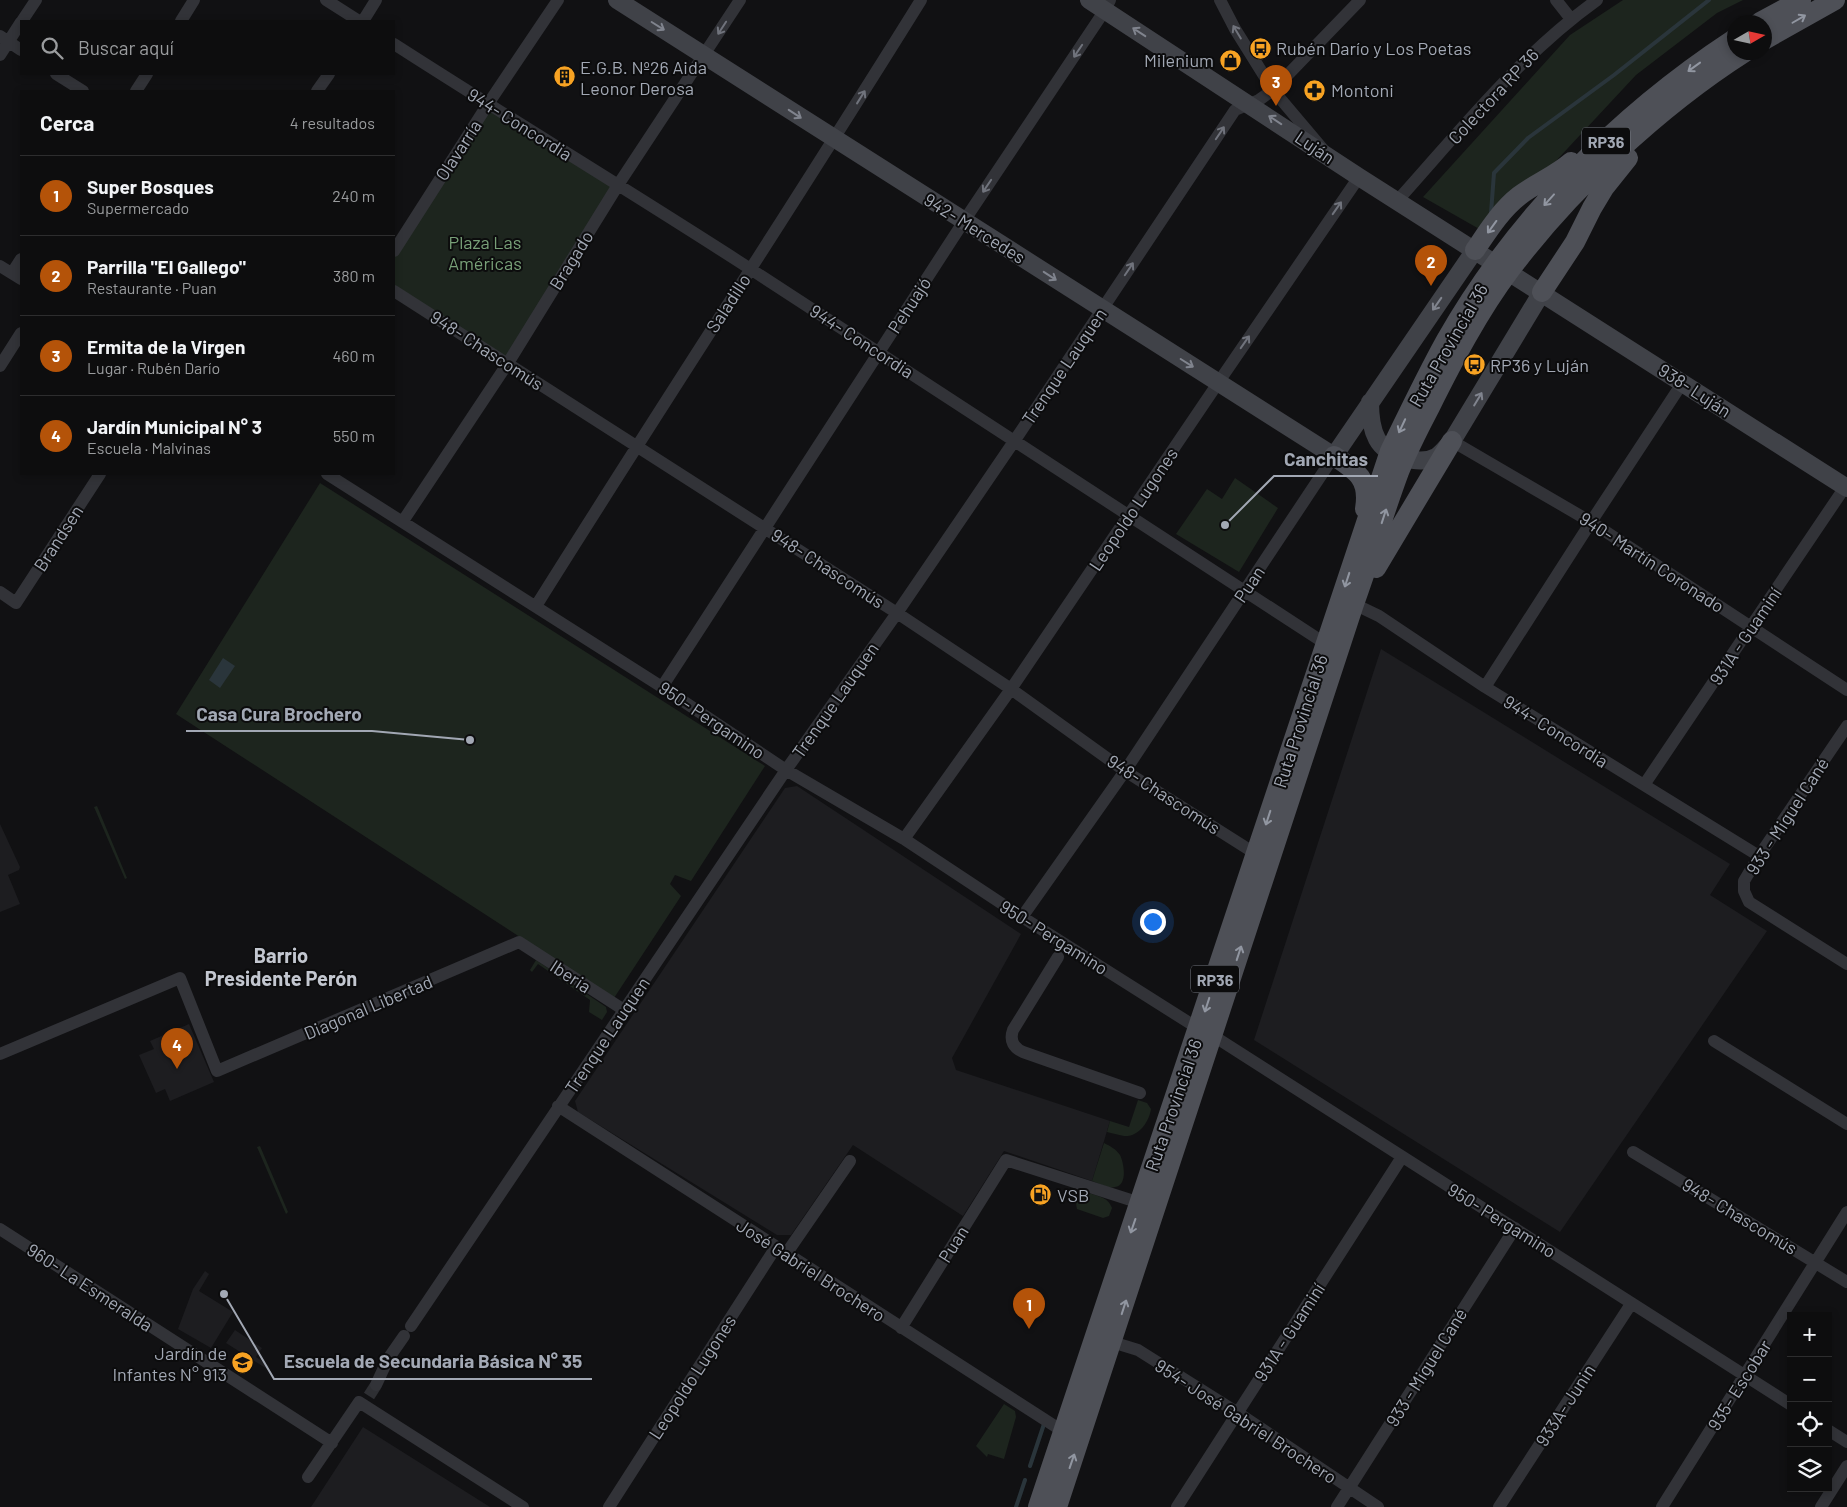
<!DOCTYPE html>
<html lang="es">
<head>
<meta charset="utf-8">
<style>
	:root { --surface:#0d0d0e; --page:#161617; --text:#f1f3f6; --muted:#9a9c9e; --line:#2d2d2e; --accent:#b45309 }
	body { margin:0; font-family:Barlow,sans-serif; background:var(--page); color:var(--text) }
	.controls { position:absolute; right:15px; bottom:15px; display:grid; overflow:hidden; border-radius:0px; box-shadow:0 2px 8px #0003 }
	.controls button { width:45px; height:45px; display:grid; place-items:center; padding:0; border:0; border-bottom:1px solid var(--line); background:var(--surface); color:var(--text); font:25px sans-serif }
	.compass { position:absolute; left:1727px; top:15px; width:45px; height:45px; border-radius:50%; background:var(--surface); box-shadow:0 2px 8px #0003; rotate:81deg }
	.you { position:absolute; left:1152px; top:921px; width:18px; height:18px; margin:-12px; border:4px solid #fff; border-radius:50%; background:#1a73e8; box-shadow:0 0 0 8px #1a73e833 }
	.badge { display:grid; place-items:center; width:32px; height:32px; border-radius:50%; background:var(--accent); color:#fff; font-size:16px; font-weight:700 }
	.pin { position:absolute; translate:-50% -41px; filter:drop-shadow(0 1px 2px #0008) }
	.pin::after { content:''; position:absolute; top:26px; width:18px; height:15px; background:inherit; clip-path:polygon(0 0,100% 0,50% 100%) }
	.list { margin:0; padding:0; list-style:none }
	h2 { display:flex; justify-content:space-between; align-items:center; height:65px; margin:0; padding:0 20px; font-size:21px }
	h2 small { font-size:16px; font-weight:400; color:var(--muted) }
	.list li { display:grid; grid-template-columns:32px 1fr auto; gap:15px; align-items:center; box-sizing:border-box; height:80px; padding:0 20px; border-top:1px solid var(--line) }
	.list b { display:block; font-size:19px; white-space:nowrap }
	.list p { margin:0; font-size:16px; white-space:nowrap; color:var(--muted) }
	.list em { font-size:16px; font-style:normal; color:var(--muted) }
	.icon { flex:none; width:28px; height:28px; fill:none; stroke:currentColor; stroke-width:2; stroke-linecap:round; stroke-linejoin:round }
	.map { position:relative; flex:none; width:1847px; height:1507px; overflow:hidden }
	.search { position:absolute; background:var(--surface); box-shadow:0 2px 8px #0003; left:20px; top:20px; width:375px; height:55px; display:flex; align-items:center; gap:12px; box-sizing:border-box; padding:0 18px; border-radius:0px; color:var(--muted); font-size:19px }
	.panel { position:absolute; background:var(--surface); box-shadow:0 2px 8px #0003; left:20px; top:90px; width:375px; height:385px; border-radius:0px }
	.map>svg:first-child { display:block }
	.built { fill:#1d1d20 }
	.green { fill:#1d251e }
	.water { fill:#2a353b }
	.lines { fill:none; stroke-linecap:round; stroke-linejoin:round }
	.stream { stroke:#2a353b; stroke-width:4 }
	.street-tunnel { stroke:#2e2f33; stroke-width:12; stroke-dasharray:12 6; stroke-linecap:butt }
	.street { stroke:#323338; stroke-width:12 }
	.secondary { stroke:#404248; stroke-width:18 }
	.primary { stroke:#4e5057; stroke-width:20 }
	.oneway { stroke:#9196a1 }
	.oneway2 { stroke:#80848e }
	.oneway3 { stroke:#70737c }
	.labels { text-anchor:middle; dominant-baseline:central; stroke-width:4; stroke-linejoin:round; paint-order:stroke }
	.shield { fill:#0c0c0d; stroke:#757982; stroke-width:1 }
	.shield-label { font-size:16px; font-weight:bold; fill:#a2a8b4 }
	.poi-label { font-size:18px; fill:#a2a8b4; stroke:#0c0c0d; text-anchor:start }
	.street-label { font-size:18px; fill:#a2a8b4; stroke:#0c0c0d }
	.park-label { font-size:18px; fill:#78a078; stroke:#0c0c0d }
	.quarter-label { font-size:20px; font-weight:bold; fill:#c3c7d0; stroke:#0c0c0d }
	.leader { fill:none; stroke:#a2a8b4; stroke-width:2 }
	.callout-dot { fill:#a2a8b4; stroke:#0c0c0d; stroke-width:2 }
	.callout-label { font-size:19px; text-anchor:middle; font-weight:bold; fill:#a2a8b4; stroke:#0c0c0d; stroke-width:4; stroke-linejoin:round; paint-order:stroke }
</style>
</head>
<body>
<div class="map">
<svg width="1847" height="1507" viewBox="0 0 1847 1507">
	<rect width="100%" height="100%" fill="#111113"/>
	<path class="built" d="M1381,649L1730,864L1710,895L1767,931L1560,1232L1254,1040Z
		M797,786L1021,934L952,1058L956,1070L1110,1121L1092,1181L1004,1151L963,1216L853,1145L791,1235H777L578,1112L575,1101L785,788Z
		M0,824L20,867L19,870L8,875L20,904L0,912Z
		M189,1024L214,1082L170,1101L165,1089L156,1093L139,1055L154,1049L150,1041Z
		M205,1271L209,1274L199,1291L233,1312L211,1348L178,1329L193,1289Z
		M235,1330L262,1348L256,1357L269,1366L267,1369L226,1343Z
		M363,1427L490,1507H311Z"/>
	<path class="green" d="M1623,0H1743L1717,13L1636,75L1488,234L1423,197L1570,35Z
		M488,104L618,185L508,363L394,291V251Z
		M1235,478L1278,508L1239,572L1176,534L1207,489L1222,499Z
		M320,483L765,766L691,881L675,875L670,884L681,896L614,998L176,714Z
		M97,806L127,878L125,879L94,807Z
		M536,960L606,1007L607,1012L602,1020L589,1012L590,1000L538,964L532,972L530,970Z
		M1138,1100L1147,1103L1151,1109C1149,1122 1139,1137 1124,1136C1118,1135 1112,1133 1107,1132L1110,1121L1129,1127Z
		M1104,1143C1110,1146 1116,1149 1120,1155C1124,1163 1128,1185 1115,1187C1109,1189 1098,1183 1092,1181Z
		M260,1146L288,1212L286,1214L257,1147Z
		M1083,1192C1094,1195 1108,1196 1112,1208L1109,1216L1103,1218L1077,1209C1075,1202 1076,1194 1083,1192Z
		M1004,1404L1015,1411L1016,1417L1004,1459L988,1454L987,1457L976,1446Z"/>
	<path class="water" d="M223,658L235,666L220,688L209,680Z"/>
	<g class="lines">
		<path class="stream" d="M1491,213L1494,173L1528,138L1614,75L1709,0
			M1030,1466L1044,1424
			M1016,1507L1025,1480"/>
		<path class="street-tunnel" d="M369,1396L376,1385"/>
		<path class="street" d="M326,0L359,21
			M1220,0L1235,29L1273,90L1322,148
			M1556,0L1571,19
			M22,21L36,0
			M181,21L194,0
			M363,21L376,0
			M0,36L21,50
			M394,44C512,120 633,193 752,270C944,393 1134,520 1326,644
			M0,55L21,22
			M56,74L83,91
			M136,91L147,74
			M317,91L329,74
			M1398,200C1460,131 1520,55 1597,0
			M394,251L488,104L558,0
			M0,266L21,279
			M12,273L21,259
			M394,291L897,613L1011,689L1125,771L1256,854
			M0,366L21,333
			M1452,441L1591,522L1847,690
			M327,474L662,687L786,770L904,839L1022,917L1199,1029
			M403,521L508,363L618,185L740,0
			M0,592L16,603L100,474
			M1354,604L1379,616L1485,687L1759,856
			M536,606C663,403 795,203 921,0
			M662,687L964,221L1105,10L1110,0
			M1485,687L1591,522L1683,382
			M1847,726L1759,856L1744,881V891L1749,902L1847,964
			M1644,785L1845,487
			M904,839L1011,689L1218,383L1359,177
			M1022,917L1125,771L1334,456
			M1058,957L1013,1030C1009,1041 1014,1048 1023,1052L1140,1093
			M1212,1035L1791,1405
			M1714,1041L1847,1124
			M0,1054L180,978L217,1071L519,942L624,1010
			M558,1106L1064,1432
			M1633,1152L1847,1282
			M0,1229L332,1443
			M786,1254L850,1161
			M411,1326L786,770L897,613L1015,440L1235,110L1259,100L1273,90L1360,0
			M901,1328L1006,1160L1140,1203
			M1112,1342L1138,1350L1238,1413L1378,1507
			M376,1385L388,1359L404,1336
			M1828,1430L1847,1442
			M308,1477L359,1402L523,1507
			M609,1507L776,1247
			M1177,1507L1402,1157
			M1337,1507L1515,1228
			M1499,1507L1631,1304
			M1662,1507L1847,1212
			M1821,1507L1847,1466"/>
		<path class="secondary" d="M617,0L1334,456L1475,250
			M1089,0L1359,177L1847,488
			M1370,402C1370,415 1371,428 1377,439C1386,456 1419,466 1436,457C1442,453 1447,446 1452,441L1542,292"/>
		<path class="primary" d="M1760,22L1801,0
			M1764,40L1835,0
			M1475,250C1488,231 1501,210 1519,196C1536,183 1555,176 1571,162
			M1542,292L1575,242L1592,208L1604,188L1628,158
			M1334,456C1357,471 1370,479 1365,509
			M1376,568L1452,441
			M1038,1507L1390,451C1408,414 1426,376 1446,340C1515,219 1618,115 1734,39
			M1057,1507L1354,604C1370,560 1383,515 1399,472C1408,449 1419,428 1430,407C1453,361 1479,311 1510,270C1571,189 1659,107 1745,52"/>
	</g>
	<defs><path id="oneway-shaft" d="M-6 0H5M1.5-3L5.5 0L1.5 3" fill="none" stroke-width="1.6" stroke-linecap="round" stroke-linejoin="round" transform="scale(1.25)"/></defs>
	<g class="oneway">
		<use href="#oneway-shaft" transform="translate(1799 19) rotate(-30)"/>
		<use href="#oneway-shaft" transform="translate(1694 67) rotate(144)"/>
		<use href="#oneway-shaft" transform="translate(1549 200) rotate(132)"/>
		<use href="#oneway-shaft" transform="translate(1492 227) rotate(126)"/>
		<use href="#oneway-shaft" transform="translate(1402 426) rotate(115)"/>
		<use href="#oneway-shaft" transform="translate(1384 516) rotate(-72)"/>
		<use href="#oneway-shaft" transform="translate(1347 580) rotate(108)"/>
		<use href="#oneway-shaft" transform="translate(1268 818) rotate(108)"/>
		<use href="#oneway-shaft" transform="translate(1239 953) rotate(-72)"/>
		<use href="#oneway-shaft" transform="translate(1207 1005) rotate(108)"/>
		<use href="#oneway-shaft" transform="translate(1133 1226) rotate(109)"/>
		<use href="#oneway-shaft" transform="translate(1124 1307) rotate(-72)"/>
		<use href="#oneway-shaft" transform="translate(1072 1461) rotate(-71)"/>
	</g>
	<g class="oneway2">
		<use href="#oneway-shaft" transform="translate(658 26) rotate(32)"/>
		<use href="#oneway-shaft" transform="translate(1139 32) rotate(-147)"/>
		<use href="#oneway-shaft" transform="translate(795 114) rotate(33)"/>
		<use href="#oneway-shaft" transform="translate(1275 120) rotate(-146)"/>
		<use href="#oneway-shaft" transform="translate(1050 276) rotate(33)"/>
		<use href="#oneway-shaft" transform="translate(1437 304) rotate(125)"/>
		<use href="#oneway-shaft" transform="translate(1187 363) rotate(32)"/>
		<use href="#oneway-shaft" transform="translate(1478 399) rotate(-59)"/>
	</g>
	<g class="oneway3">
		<use href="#oneway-shaft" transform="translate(722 28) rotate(123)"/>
		<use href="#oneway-shaft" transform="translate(1237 32) rotate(-121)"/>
		<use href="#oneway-shaft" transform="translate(1078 51) rotate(124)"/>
		<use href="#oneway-shaft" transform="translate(861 97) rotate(-58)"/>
		<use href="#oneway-shaft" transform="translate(1220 133) rotate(-56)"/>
		<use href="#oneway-shaft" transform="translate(987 186) rotate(124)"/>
		<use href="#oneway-shaft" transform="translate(1337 208) rotate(-55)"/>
		<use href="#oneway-shaft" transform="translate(1129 269) rotate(-56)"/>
		<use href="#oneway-shaft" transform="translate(1245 342) rotate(-55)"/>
	</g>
	<defs>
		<symbol id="bus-disc" viewBox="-11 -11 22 22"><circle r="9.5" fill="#f8a323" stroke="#0c0c0d"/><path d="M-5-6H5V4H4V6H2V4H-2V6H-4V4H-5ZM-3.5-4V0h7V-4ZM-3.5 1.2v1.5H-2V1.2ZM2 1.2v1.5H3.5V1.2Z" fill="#111"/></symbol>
		<symbol id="shop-disc" viewBox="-11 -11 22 22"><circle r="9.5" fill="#f8a323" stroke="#0c0c0d"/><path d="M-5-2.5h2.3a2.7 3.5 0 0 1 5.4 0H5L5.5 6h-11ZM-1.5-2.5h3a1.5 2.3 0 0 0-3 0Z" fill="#111"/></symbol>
		<symbol id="building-disc" viewBox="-11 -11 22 22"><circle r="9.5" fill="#f8a323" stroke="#0c0c0d"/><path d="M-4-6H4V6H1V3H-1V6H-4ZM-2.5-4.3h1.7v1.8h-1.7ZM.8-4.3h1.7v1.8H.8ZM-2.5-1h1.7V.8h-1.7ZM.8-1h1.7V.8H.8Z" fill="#111"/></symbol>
		<symbol id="pharmacy-disc" viewBox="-11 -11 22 22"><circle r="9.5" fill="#f8a323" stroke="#0c0c0d"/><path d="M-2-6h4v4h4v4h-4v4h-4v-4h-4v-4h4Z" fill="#111"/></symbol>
		<symbol id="fuel-disc" viewBox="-11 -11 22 22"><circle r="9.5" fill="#f8a323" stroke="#0c0c0d"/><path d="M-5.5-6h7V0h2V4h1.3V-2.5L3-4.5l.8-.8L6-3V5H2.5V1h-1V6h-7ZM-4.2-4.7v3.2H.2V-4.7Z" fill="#111"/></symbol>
		<symbol id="school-disc" viewBox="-11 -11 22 22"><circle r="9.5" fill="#f8a323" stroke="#0c0c0d"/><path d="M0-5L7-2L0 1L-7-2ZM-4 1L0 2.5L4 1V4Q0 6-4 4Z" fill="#111"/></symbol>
	</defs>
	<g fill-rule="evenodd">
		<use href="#bus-disc" x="1248" y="36" width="25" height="25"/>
		<use href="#shop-disc" x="1218" y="48" width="25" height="25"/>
		<use href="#building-disc" x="552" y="64" width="25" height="25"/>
		<use href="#pharmacy-disc" x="1302" y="78" width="25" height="25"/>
		<use href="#bus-disc" x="1462" y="352" width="25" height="25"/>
		<use href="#fuel-disc" x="1028" y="1182" width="25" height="25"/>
		<use href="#school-disc" x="230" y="1350" width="25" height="25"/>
	</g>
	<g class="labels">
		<g class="shield">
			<rect x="1582" y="127.5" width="48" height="27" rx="4"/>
			<rect x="1191" y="965.5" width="48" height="27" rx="4"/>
		</g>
		<g class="shield-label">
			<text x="1606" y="141">RP36</text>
			<text x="1215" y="979">RP36</text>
		</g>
		<g class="poi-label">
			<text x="1276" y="48">Rubén Darío y Los Poetas</text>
			<text x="1214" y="60" text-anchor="end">Milenium</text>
			<text x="580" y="67">E.G.B. Nº26 Aida<tspan x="580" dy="21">Leonor Derosa</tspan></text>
			<text x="1331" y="90">Montoni</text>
			<text x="1490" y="365">RP36 y Luján</text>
			<text x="1057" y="1195">VSB</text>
			<text x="227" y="1353" text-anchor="end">Jardín de<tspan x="227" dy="21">Infantes N° 913</tspan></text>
		</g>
		<g class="street-label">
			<text transform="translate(1493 96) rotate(-47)">Colectora RP 36</text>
			<text transform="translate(520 124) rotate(32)">944- Concordia</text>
			<text transform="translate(1315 147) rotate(34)">Luján</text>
			<text transform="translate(458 150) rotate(-57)">Olavarría</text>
			<text transform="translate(975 228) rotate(32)">942- Mercedes</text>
			<text transform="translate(571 260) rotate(-58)">Bragado</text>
			<text transform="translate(728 303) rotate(-57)">Saladillo</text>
			<text transform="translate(909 305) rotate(-57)">Pehuajó</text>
			<text transform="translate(862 341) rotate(33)">944- Concordia</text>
			<text transform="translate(1448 345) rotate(-60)">Ruta Provincial 36</text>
			<text transform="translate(487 350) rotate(33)">948- Chascomús</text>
			<text transform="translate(1064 366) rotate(-56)">Trenque Lauquen</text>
			<text transform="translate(1695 390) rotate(33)">938- Luján</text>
			<text transform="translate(1133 509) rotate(-56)">Leopoldo Lugones</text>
			<text transform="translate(58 538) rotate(-57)">Brandsen</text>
			<text transform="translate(1652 562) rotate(33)">940- Martín Coronado</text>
			<text transform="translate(828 568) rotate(33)">948- Chascomús</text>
			<text transform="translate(1249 584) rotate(-56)">Puan</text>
			<text transform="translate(1745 636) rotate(-56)">931A - Guaminí</text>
			<text transform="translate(835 700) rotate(-55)">Trenque Lauquen</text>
			<text transform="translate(712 720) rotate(34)">950- Pergamino</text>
			<text transform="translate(1300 721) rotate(-72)">Ruta Provincial 36</text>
			<text transform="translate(1556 731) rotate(32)">944- Concordia</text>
			<text transform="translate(1164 794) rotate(33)">948- Chascomús</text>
			<text transform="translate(1787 816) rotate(-57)">933 - Miguel Cané</text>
			<text transform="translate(1054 937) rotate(32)">950- Pergamino</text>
			<text transform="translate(571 976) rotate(33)">Iberia</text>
			<text transform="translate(368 1007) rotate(-23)">Diagonal Libertad</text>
			<text transform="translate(607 1035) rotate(-56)">Trenque Lauquen</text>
			<text transform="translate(1173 1105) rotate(-71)">Ruta Provincial 36</text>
			<text transform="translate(1740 1216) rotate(31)">948- Chascomús</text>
			<text transform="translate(1502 1220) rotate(32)">950- Pergamino</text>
			<text transform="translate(953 1244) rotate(-58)">Puan</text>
			<text transform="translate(811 1270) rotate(33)">José Gabriel Brochero</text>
			<text transform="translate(90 1287) rotate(33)">960- La Esmeralda</text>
			<text transform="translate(1289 1332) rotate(-57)">931A - Guaminí</text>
			<text transform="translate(1426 1367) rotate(-58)">933 - Miguel Cané</text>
			<text transform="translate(692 1377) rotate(-57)">Leopoldo Lugones</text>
			<text transform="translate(1739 1385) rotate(-58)">935- Escobar</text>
			<text transform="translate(1565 1405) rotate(-57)">933A- Junin</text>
			<text transform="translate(1246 1421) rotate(33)">954- José Gabriel Brochero</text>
		</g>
		<g class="park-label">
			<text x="485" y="242">Plaza Las<tspan x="485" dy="21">Américas</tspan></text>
		</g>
		<g class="quarter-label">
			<text x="281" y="955">Barrio<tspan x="281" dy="23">Presidente Perón</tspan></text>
		</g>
	</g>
	<path class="leader" d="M1225 525L1274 476H1378M470 740L372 731H186M224 1294L274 1379H592"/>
	<g class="callout-dot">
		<circle cx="1225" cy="525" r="5"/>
		<circle cx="470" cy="740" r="5"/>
		<circle cx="224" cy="1294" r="5"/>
	</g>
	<g class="callout-label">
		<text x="1326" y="466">Canchitas</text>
		<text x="279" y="721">Casa Cura Brochero</text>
		<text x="433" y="1368">Escuela de Secundaria Básica N° 35</text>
	</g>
</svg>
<div class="controls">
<button>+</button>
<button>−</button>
<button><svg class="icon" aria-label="locate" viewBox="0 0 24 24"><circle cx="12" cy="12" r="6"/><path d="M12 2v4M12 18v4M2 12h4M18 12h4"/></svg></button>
<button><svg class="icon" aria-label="layers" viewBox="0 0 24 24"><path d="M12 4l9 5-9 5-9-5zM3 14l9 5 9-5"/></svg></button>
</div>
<svg class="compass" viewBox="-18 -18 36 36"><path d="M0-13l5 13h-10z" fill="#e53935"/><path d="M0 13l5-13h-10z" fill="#9a9c9e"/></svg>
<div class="you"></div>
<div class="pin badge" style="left:1029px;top:1329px">1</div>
<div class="pin badge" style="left:1431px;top:286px">2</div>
<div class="pin badge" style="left:1276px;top:106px">3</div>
<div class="pin badge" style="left:177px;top:1069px">4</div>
<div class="search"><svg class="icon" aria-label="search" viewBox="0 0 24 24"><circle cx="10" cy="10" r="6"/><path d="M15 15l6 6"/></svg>Buscar aquí</div>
<section class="panel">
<h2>Cerca<small>4 resultados</small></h2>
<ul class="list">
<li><span class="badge">1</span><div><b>Super Bosques</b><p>Supermercado</p></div><em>240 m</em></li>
<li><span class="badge">2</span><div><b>Parrilla &quot;El Gallego&quot;</b><p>Restaurante · Puan</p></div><em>380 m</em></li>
<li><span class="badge">3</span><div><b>Ermita de la Virgen</b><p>Lugar · Rubén Darío</p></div><em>460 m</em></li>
<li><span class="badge">4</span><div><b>Jardín Municipal N° 3</b><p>Escuela · Malvinas</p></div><em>550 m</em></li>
</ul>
</section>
</div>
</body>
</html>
